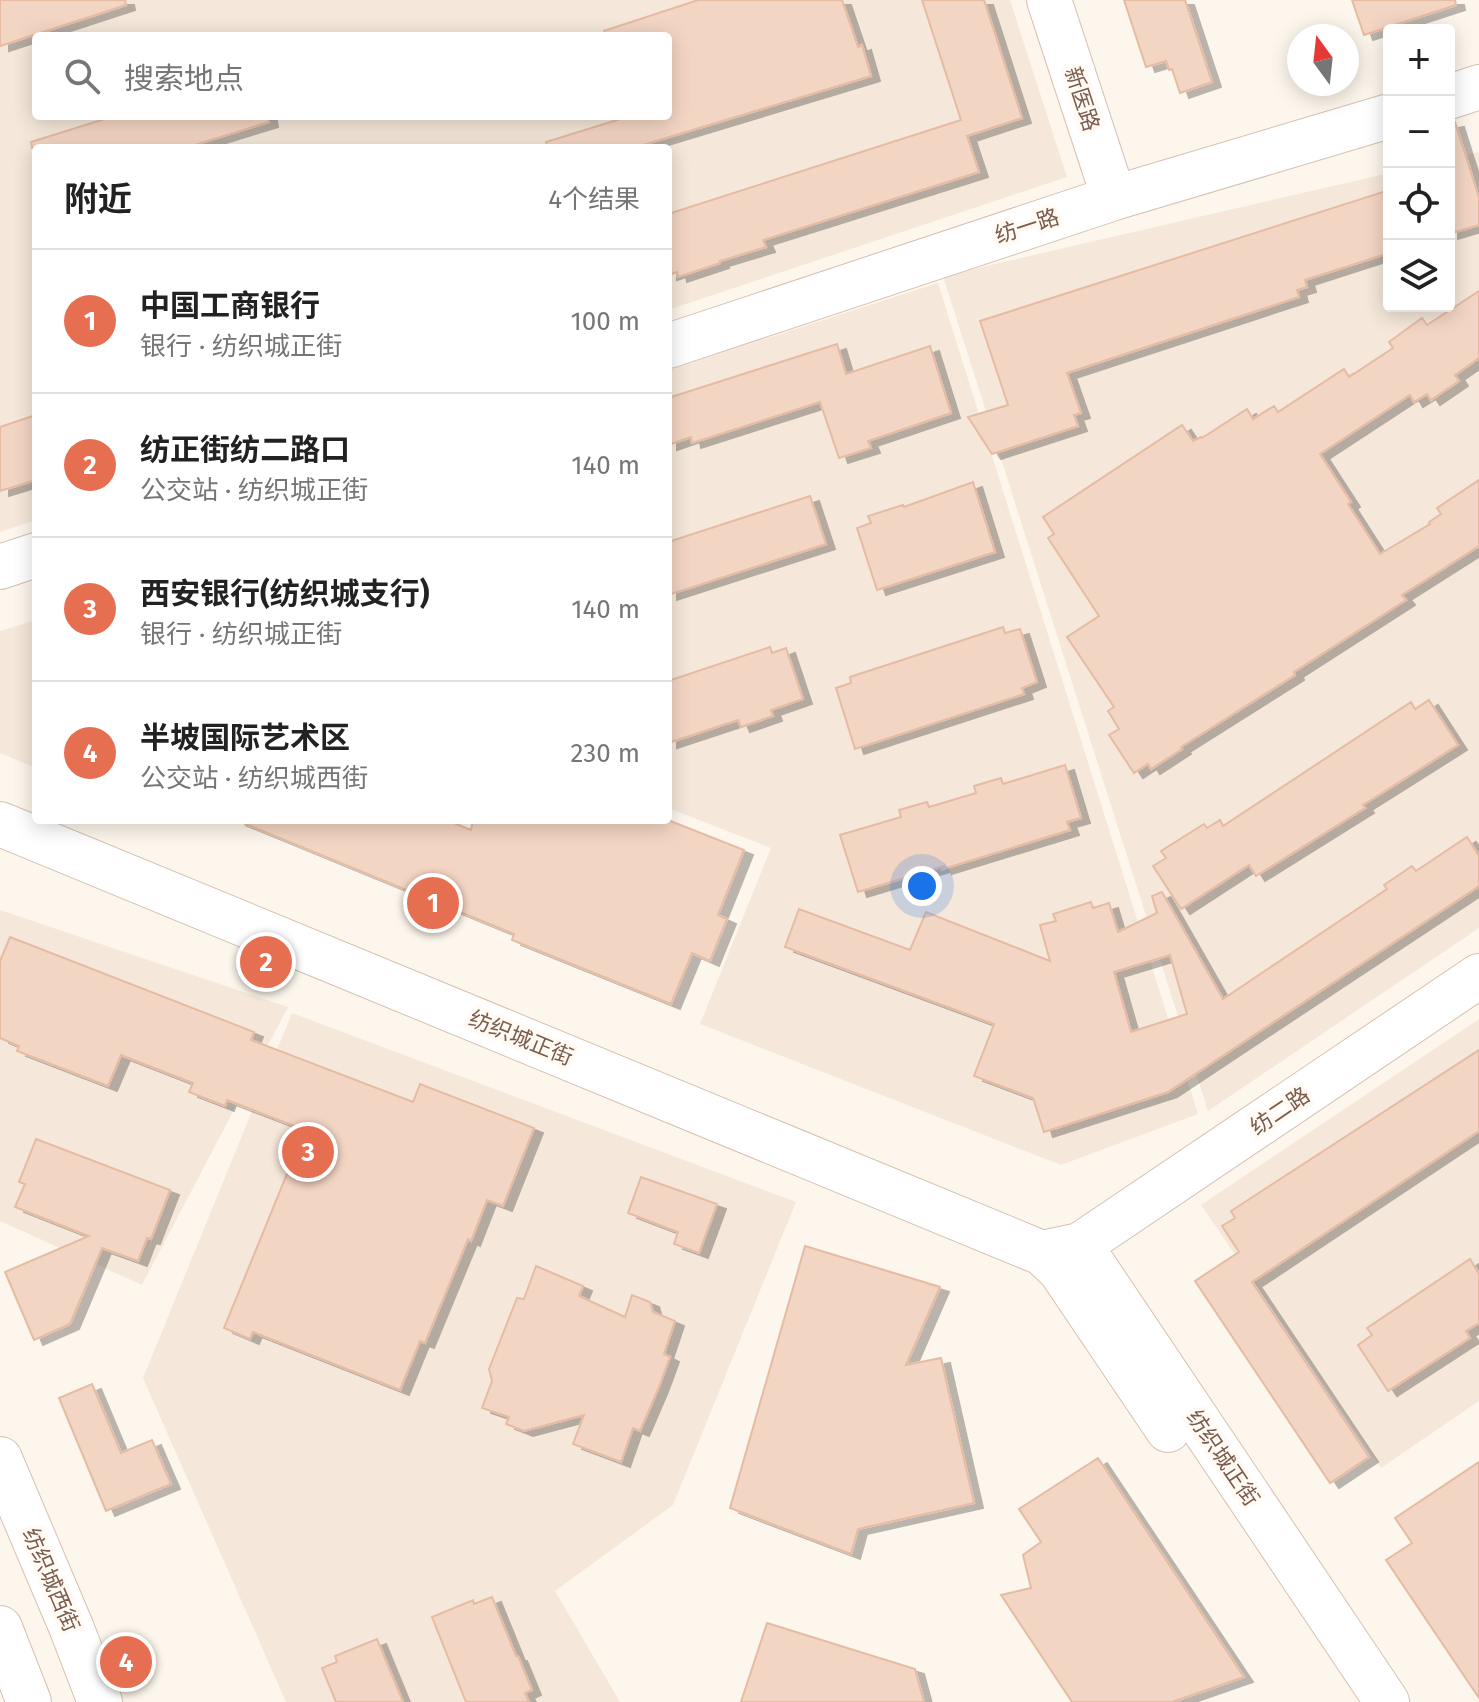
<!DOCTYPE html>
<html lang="zh">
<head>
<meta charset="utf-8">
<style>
	:root { --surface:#fff; --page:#f6f6f6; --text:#222; --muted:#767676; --line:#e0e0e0; --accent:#e76f51 }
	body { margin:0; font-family:"Fira Sans","Noto Sans SC",sans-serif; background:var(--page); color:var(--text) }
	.controls { position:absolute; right:24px; top:24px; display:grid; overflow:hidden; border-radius:8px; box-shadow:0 4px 20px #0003 }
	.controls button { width:72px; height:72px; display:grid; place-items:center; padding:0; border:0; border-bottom:2px solid var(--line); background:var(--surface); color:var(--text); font:40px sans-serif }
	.compass { position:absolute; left:1287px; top:24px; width:72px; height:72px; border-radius:50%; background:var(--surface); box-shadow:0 4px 20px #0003; rotate:345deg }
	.you { position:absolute; left:922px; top:886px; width:28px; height:28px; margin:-20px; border:6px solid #fff; border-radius:50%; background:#1a73e8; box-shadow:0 0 0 12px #1a73e833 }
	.badge { display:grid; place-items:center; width:52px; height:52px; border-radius:50%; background:var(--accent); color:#fff; font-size:26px; font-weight:700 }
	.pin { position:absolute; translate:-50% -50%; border:4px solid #fff; box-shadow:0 2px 8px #0006 }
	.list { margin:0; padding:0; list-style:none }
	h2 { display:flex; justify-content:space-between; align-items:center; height:104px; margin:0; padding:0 32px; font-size:34px }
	h2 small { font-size:26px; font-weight:400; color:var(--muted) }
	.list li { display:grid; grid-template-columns:52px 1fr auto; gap:24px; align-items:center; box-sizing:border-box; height:144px; padding:0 32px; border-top:2px solid var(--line) }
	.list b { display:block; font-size:30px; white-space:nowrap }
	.list p { margin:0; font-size:26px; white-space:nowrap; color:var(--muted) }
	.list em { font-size:26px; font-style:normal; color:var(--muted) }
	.icon { flex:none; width:44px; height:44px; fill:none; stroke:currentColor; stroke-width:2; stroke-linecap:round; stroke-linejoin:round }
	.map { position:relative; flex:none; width:1479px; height:1702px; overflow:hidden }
	.search { position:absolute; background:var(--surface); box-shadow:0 4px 20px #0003; left:32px; top:32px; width:640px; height:88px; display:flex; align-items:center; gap:20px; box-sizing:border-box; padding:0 28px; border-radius:8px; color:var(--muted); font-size:30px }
	.panel { position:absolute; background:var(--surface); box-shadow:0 4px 20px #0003; left:32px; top:144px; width:640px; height:680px; border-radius:8px }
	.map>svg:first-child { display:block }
	.residential { fill:#f5e8da; fill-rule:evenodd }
	.building { fill:#f3d5c3; stroke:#e6bba3; stroke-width:2; fill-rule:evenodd; filter:url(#shadow) }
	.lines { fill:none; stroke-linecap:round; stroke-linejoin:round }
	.secondary-casing { stroke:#d6c0b0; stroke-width:46 }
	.secondary { stroke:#fff; stroke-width:44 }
	.labels { text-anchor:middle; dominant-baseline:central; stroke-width:8; stroke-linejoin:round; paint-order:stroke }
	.street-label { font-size:22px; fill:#7a5c4d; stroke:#fffaf3 }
</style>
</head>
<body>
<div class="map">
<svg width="1479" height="1702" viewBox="0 0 1479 1702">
	<defs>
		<filter id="shadow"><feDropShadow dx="9" dy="5" stdDeviation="0" flood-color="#0004"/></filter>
	</defs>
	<rect width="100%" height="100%" fill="#fdf6ec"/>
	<path class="residential" d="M0,0H1010L1067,177L668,310V148H36V520L0,532ZM36,36H668V116H36Z
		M1479,152V928L1208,1111L943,276L1389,173V306H1449V159Z
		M938,283L1198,1114L1061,1165L700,1024L771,848L668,808V370Z
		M36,620V768L0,753V631Z
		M0,910L288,1007L142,1285L0,1221Z
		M292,1013L796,1202L673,1505L555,1591L620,1702H286L143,1378Z
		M1479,1019V1401L1381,1468L1201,1205Z"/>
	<path class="building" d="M0,0H125L126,5L0,46Z
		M698,0H842L858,47L862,45L871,76L633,148H547L546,142L630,116H668V36H605L604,31Z
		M922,0H984L1022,118L967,136L979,172L763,240L766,247L720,261V263L678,277L677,272L668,275V214L961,120Z
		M1124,0H1185L1212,82L1180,93L1172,69L1169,70L1166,61L1146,67Z
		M1352,0H1455L1456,5L1364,35Z
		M114,116H268L269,122L185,148H32L31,142Z
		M1455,122L1479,198V225L1449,234V123Z
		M1389,190V253L1305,280L1307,287L1297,290L1299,297L1067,373L1081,413L1074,415L1078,426L992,454L968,417L1008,405L980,321Z
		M1479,291V358L1455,375L1459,381L1431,400L1427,394L1414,402L1410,395L1320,454L1351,502L1348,504L1380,554L1430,524L1429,522L1441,514L1437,508L1479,480V546L1402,595L1406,600L1294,672L1295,675L1181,747L1182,749L1151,769L1148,764L1134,773L1109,735L1119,729L1108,711L1114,707L1067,637L1099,616L1048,538L1054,534L1043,517L1182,425L1193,441L1201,437L1202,438L1247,409L1253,419L1274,406L1278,412L1344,369L1349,377L1393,348L1389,342L1422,318L1427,325Z
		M837,344L846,374L930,346L951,413L868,441L871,448L839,458L820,402L692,443L691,437L668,445V398Z
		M36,415V480L0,491V427Z
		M973,482L995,552L877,590L857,528L871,523L868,516L903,505L904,507Z
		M810,496L826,544L668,595V542Z
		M1003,627L1005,633L1020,629L1037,682L1022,688L1024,694L855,749L836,688L851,683L850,677Z
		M770,647L772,653L786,648L803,699L771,710L773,716L741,727L738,720L668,743V681Z
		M1429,700L1458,745L1363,805L1365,808L1256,876L1249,865L1181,909L1153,866L1166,858L1161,851L1204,824L1207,828L1220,820L1223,826L1411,702L1415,709Z
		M1065,765L1081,818L1067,822L1070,830L943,869L944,866L858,892L840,835L901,817L899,810L927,802L929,807L976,793L974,786L1001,778L1003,784Z
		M236,820H447L471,830L473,820H668L744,850L718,915L727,919L710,961L692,953L671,1004L512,940L514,934Z
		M1467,837L1479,856V886L1168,1092L1044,1132L1033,1098L974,1076L994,1024L785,947L799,909L910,950L926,912L1050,961L1040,925L1056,921L1053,914L1091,902L1093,908L1109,903L1118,932L1157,913L1152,896L1162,892L1223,999L1387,889L1384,885L1412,866L1416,871ZM1170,955L1187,1014L1131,1032L1114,972Z
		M10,937L254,1032L251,1040L413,1102L420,1084L534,1128L503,1206L487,1200L471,1241L468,1239L425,1343L420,1341L400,1390L253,1332L250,1339L224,1328L289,1169L284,1167L300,1128L227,1100L225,1106L189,1092L193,1083L121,1055L108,1086L17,1051L19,1046L0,1038V961Z
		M1479,1050V1131L1252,1282L1369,1457L1330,1483L1195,1281L1239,1252L1222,1226L1235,1218L1231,1211Z
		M36,1139L170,1190L151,1239L147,1238L138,1261L102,1248L70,1324L34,1340L5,1272L89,1236L15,1207L25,1184L19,1182Z
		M641,1177L717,1204L699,1253L674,1244L678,1232L628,1213Z
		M805,1246L940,1287L906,1365L941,1358L974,1503L858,1529L851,1554L730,1508Z
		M1470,1259L1479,1274V1323L1466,1331L1470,1338L1388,1391L1358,1345L1372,1335L1367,1328Z
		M536,1266L583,1286L579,1296L625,1317L632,1295L650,1302L653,1312L675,1321L664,1354L670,1357L659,1387L640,1431L633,1428L621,1462L573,1444L584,1415L524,1431L506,1424L509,1417L482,1408L492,1381L489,1369L517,1298L524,1299Z
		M92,1384L121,1453L152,1440L171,1484L106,1511L59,1398Z
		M1098,1458L1244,1677L1172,1702H1072L1001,1595L1031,1588L1023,1555L1041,1542L1019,1509Z
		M1479,1462V1698L1386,1560L1412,1543L1395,1518Z
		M492,1597L516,1656H518L532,1690L525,1693L529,1702H466L432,1617L473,1600L474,1604Z
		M767,1623L915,1669L924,1702H741Z
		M377,1639L403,1702H336L322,1668L337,1662L335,1656Z"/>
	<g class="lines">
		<defs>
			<path id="secondary" d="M1049,0L1114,198
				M1449,97L1479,87
				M668,346L1114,198L1389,116
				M0,567L36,555
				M0,824L1042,1253L1080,1245
				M1080,1245L1387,1702
				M1042,1253L1060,1270L1168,1430
				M1062,1267L1080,1245L1479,976
				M0,1459L72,1629L100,1702
				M0,1628L29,1702"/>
		</defs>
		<use href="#secondary" class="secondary-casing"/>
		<use href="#secondary" class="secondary"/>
	</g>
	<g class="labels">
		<g class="street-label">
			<text transform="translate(1082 99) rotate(72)">新医路</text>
			<text transform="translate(1027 226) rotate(-18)">纺一路</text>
			<text transform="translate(521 1038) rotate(22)">纺织城正街</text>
			<text transform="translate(1280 1111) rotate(-34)">纺二路</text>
			<text transform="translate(1223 1458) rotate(56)">纺织城正街</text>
			<text transform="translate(51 1580) rotate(67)">纺织城西街</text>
		</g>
	</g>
</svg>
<div class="controls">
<button>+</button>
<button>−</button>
<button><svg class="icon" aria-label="locate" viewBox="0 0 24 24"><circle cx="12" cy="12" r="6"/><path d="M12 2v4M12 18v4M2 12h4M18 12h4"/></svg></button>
<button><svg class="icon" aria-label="layers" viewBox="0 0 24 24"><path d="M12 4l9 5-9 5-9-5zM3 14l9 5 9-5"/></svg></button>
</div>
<svg class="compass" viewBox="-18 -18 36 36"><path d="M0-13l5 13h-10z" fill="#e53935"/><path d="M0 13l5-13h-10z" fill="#767676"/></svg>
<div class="you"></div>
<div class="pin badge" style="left:433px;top:903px">1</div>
<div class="pin badge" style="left:266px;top:962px">2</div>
<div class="pin badge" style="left:308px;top:1152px">3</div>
<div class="pin badge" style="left:126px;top:1662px">4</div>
<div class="search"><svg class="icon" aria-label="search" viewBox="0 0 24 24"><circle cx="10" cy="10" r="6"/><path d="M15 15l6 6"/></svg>搜索地点</div>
<section class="panel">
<h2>附近<small>4个结果</small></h2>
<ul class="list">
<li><span class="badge">1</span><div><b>中国工商银行</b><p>银行 · 纺织城正街</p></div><em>100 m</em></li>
<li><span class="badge">2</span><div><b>纺正街纺二路口</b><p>公交站 · 纺织城正街</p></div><em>140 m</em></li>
<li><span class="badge">3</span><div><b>西安银行(纺织城支行)</b><p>银行 · 纺织城正街</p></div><em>140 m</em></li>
<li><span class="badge">4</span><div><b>半坡国际艺术区</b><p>公交站 · 纺织城西街</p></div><em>230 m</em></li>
</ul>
</section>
</div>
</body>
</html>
